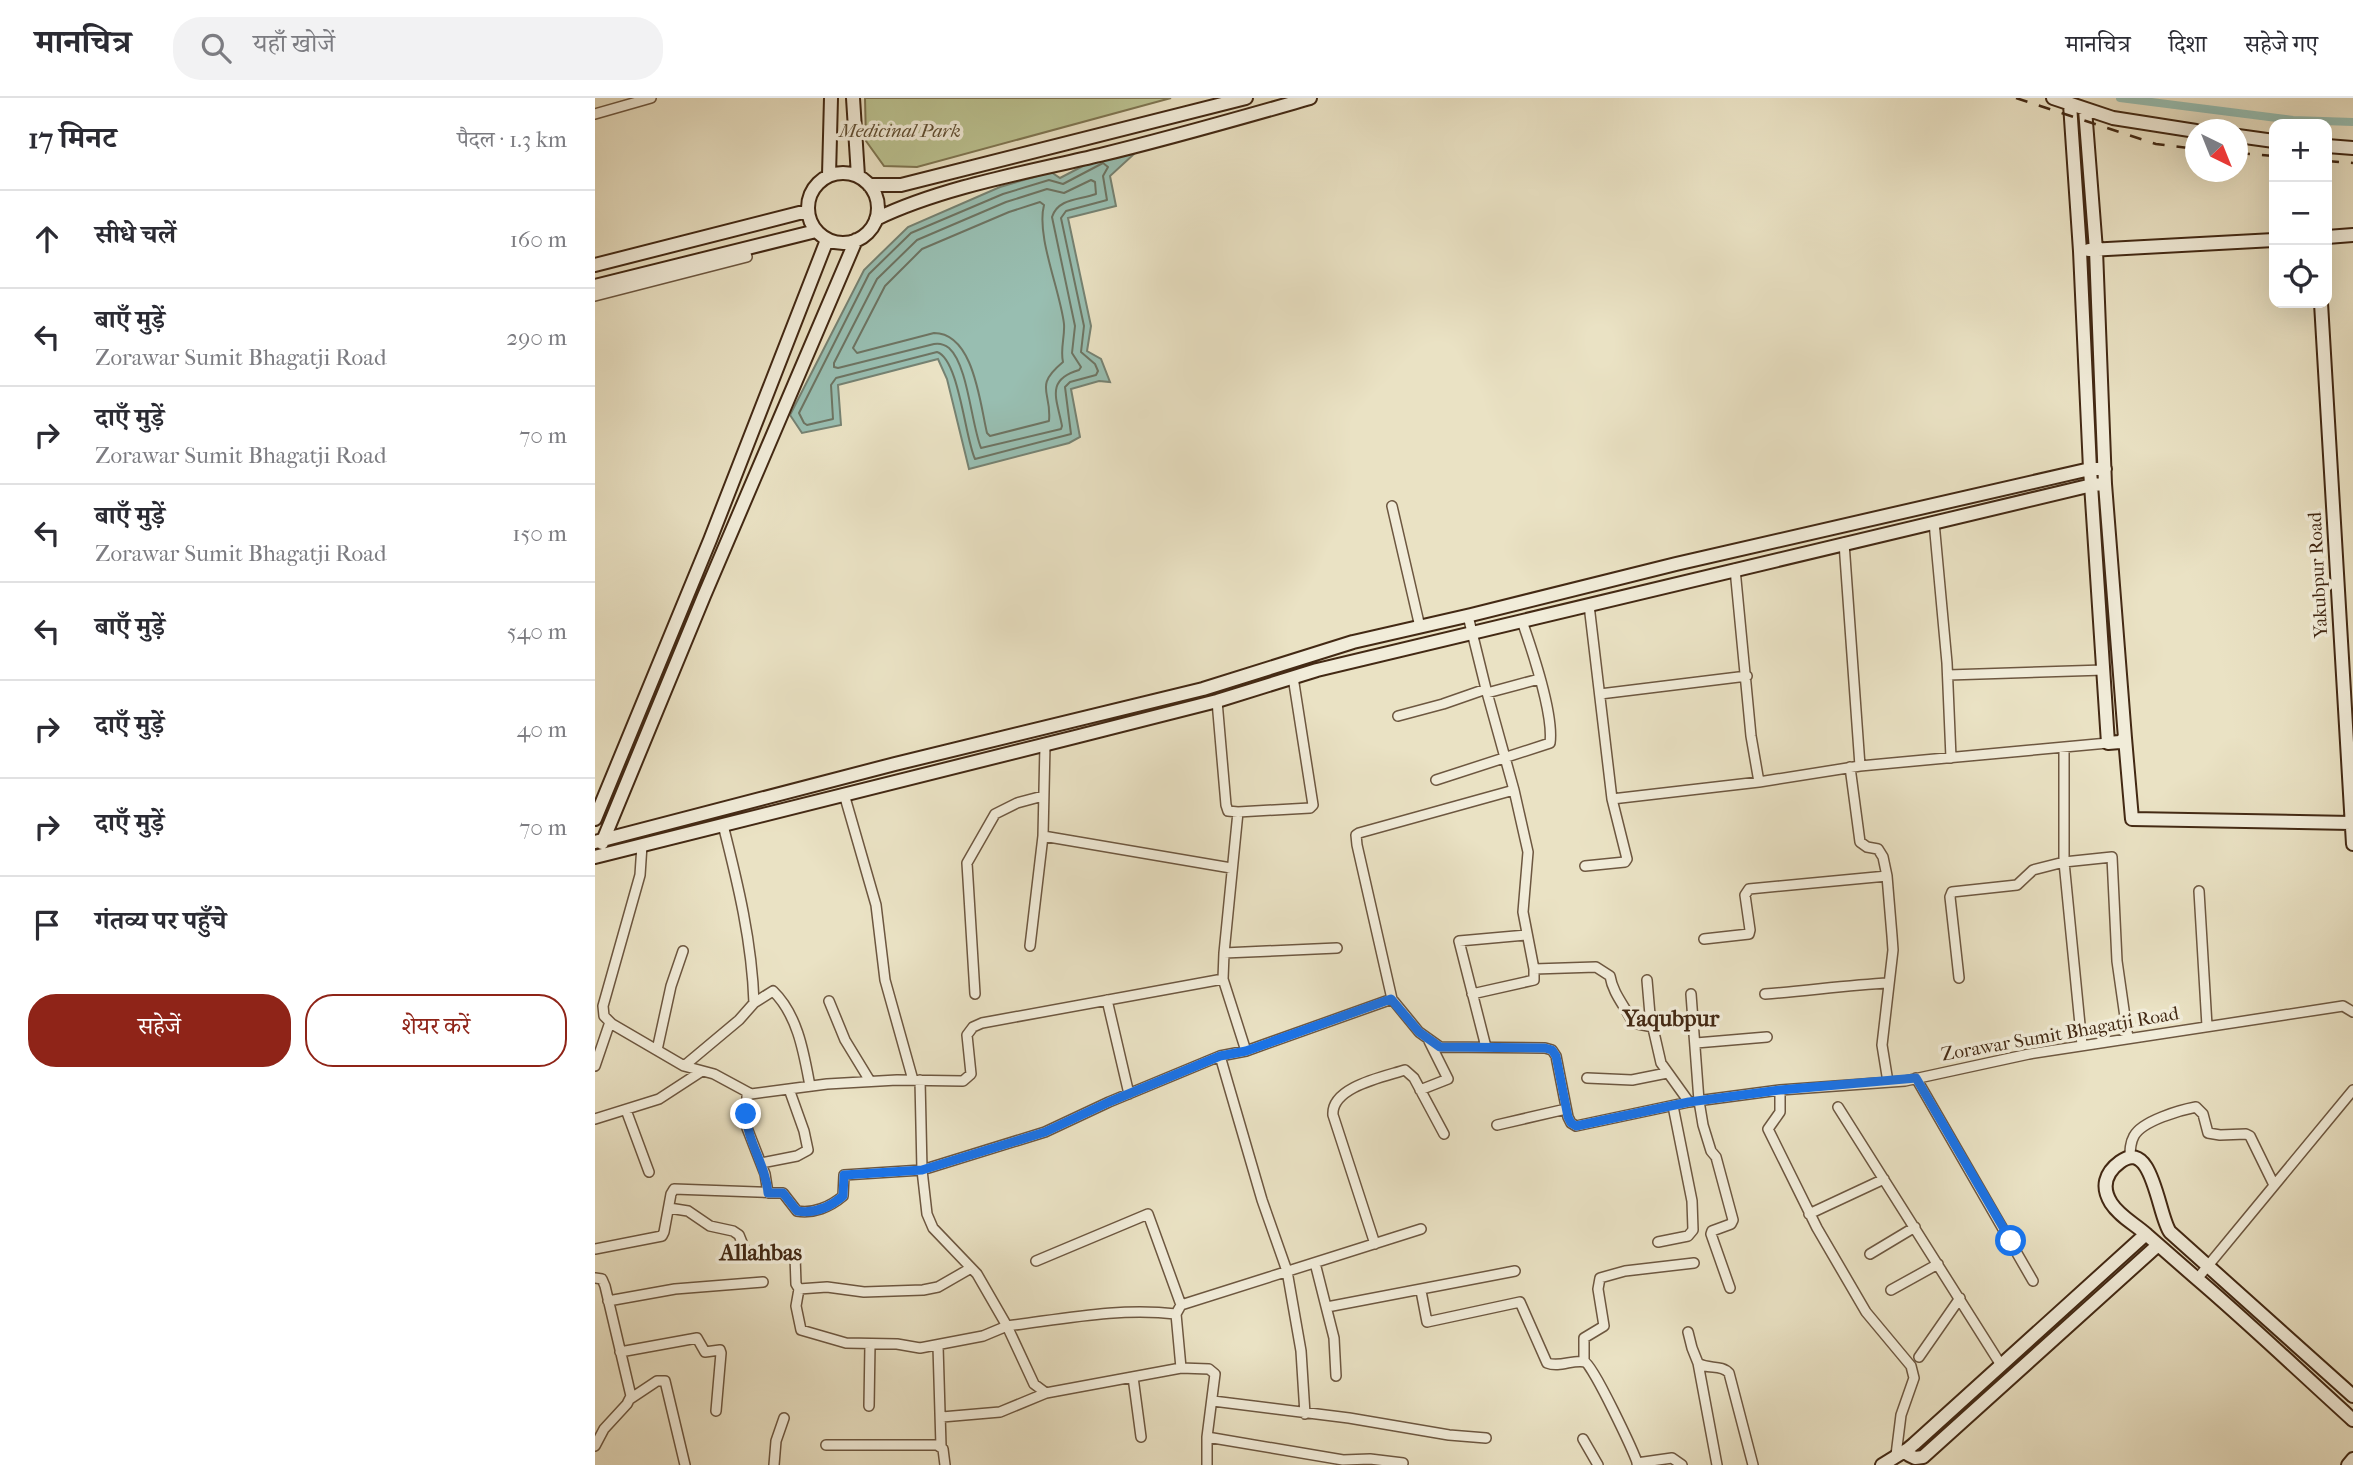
<!DOCTYPE html>
<html lang="hi">
<head>
<meta charset="utf-8">
<style>
	:root { --surface:#fff; --page:#f2f2f3; --text:#2b2b33; --muted:#7c7c81; --line:#e1e1e2; --accent:#8f2418 }
	body { margin:0; font-family:"IM FELL French Canon","Noto Serif Devanagari",serif; background:var(--page); color:var(--text) }
	.controls { position:absolute; right:21px; top:21px; display:grid; overflow:hidden; border-radius:14px; box-shadow:0 7px 28px #0002 }
	.controls button { width:63px; height:63px; display:grid; place-items:center; padding:0; border:0; border-bottom:2px solid var(--line); background:var(--surface); color:var(--text); font:35px sans-serif }
	.compass { position:absolute; left:1590px; top:21px; width:63px; height:63px; border-radius:50%; background:var(--surface); box-shadow:0 7px 28px #0002; rotate:137deg }
	.stop { position:absolute; width:21px; height:21px; margin:-16px; border:5px solid #1a73e8; border-radius:50%; background:#fff }
	.stop.end { background:#1a73e8; border-color:#fff; box-shadow:0 2px 7px #0008 }
	.list { margin:0; padding:0; list-style:none }
	h2 { display:flex; justify-content:space-between; align-items:center; height:91px; margin:0; padding:0 28px; font-size:30px }
	h2 small { font-size:23px; font-weight:400; color:var(--muted) }
	.list li { display:grid; grid-template-columns:46px 1fr auto; gap:21px; align-items:center; box-sizing:border-box; height:98px; padding:0 28px; border-top:2px solid var(--line) }
	.list b { display:block; font-size:26px; white-space:nowrap }
	.list p { margin:0; font-size:23px; white-space:nowrap; color:var(--muted) }
	.list em { font-size:23px; font-style:normal; color:var(--muted) }
	.actions { display:flex; gap:14px; padding:21px 28px }
	.actions a { flex:1; padding:16px 0; border:2px solid var(--accent); border-radius:28px; text-align:center; font-size:24px; color:var(--accent) }
	.actions .main { background:var(--accent); color:#fff }
	.icon { flex:none; width:38px; height:38px; fill:none; stroke:currentColor; stroke-width:2; stroke-linecap:round; stroke-linejoin:round }
	.map { position:relative; flex:none; width:1758px; height:1367px; overflow:hidden }
	header { display:flex; align-items:center; gap:42px; box-sizing:border-box; height:98px; padding:0 35px; background:var(--surface); border-bottom:2px solid var(--line) }
	header strong { font-size:33px }
	nav { display:flex; gap:38px; margin-inline-start:auto; font-size:24px }
	.search { width:490px; height:63px; background:var(--page); display:flex; align-items:center; gap:18px; box-sizing:border-box; padding:0 24px; border-radius:28px; color:var(--muted); font-size:26px }
	main { display:flex }
	aside { flex:1; background:var(--surface) }
	.map>svg:first-child { display:block }
	.green { fill:#bbc291; stroke:#7f7652; stroke-width:2 }
	.water { fill:#98beb1; stroke:#768272; stroke-width:2 }
	.lines { fill:none; stroke-linecap:round; stroke-linejoin:round }
	.shore { stroke:#6e7462; stroke-width:2 }
	.canal { stroke:#98beb1; stroke-width:8 }
	.street-casing { stroke:#6d5740; stroke-width:12 }
	.secondary-casing { stroke:#432914; stroke-width:16 }
	.street { stroke:#f1ecd9; stroke-width:9 }
	.secondary { stroke:#f1ecd9; stroke-width:12 }
	.rail { stroke:#432914; stroke-width:2.5; stroke-dasharray:12 12; stroke-linecap:butt }
	.route { stroke:#1a73e8; stroke-width:9 }
	.labels { text-anchor:middle; dominant-baseline:central; stroke-width:7; stroke-linejoin:round; paint-order:stroke }
	.park-label { font-size:19px; font-style:italic; fill:#614f33; stroke:#f1ecd9 }
	.street-label { font-size:19px; fill:#432914; stroke:#f1ecd9 }
	.quarter-label { font-size:23px; font-weight:bold; fill:#432914; stroke:#f1ecd9 }
</style>
</head>
<body>
<header>
<strong>मानचित्र</strong>
<div class="search"><svg class="icon" aria-label="search" viewBox="0 0 24 24"><circle cx="10" cy="10" r="6"/><path d="M15 15l6 6"/></svg>यहाँ खोजें</div>
<nav><a>मानचित्र</a><a>दिशा</a><a>सहेजे गए</a></nav>
</header>
<main>
<aside>
<h2>17 मिनट<small>पैदल · 1.3 km</small></h2>
<ul class="list">
<li><svg class="icon" aria-label="ahead" viewBox="0 0 24 24"><path d="M12 20V5M6 11l6-6 6 6"/></svg><div><b>सीधे चलें</b></div><em>160 m</em></li>
<li><svg class="icon" aria-label="left" viewBox="0 0 24 24"><path d="M17 20v-9H6M10 6l-5 5 5 5"/></svg><div><b>बाएँ मुड़ें</b><p>Zorawar Sumit Bhagatji Road</p></div><em>290 m</em></li>
<li><svg class="icon" aria-label="right" viewBox="0 0 24 24"><path d="M7 20v-9h11M14 6l5 5-5 5"/></svg><div><b>दाएँ मुड़ें</b><p>Zorawar Sumit Bhagatji Road</p></div><em>70 m</em></li>
<li><svg class="icon" aria-label="left" viewBox="0 0 24 24"><path d="M17 20v-9H6M10 6l-5 5 5 5"/></svg><div><b>बाएँ मुड़ें</b><p>Zorawar Sumit Bhagatji Road</p></div><em>150 m</em></li>
<li><svg class="icon" aria-label="left" viewBox="0 0 24 24"><path d="M17 20v-9H6M10 6l-5 5 5 5"/></svg><div><b>बाएँ मुड़ें</b></div><em>540 m</em></li>
<li><svg class="icon" aria-label="right" viewBox="0 0 24 24"><path d="M7 20v-9h11M14 6l5 5-5 5"/></svg><div><b>दाएँ मुड़ें</b></div><em>40 m</em></li>
<li><svg class="icon" aria-label="right" viewBox="0 0 24 24"><path d="M7 20v-9h11M14 6l5 5-5 5"/></svg><div><b>दाएँ मुड़ें</b></div><em>70 m</em></li>
<li><svg class="icon" aria-label="arrive" viewBox="0 0 24 24"><path d="M6 21V4h12l-3 4 3 4H6"/></svg><div><b>गंतव्य पर पहुँचे</b></div></li>
</ul>
<div class="actions"><a class="main">सहेजें</a><a>शेयर करें</a></div>
</aside>
<div class="map">
<svg width="1758" height="1367" viewBox="0 0 1758 1367">
	<rect width="100%" height="100%" fill="#eae2c4"/>
	<filter id="stains"><feTurbulence type="fractalNoise" baseFrequency=".00286" numOctaves="4"/><feColorMatrix values="0 0 0 0 .2 0 0 0 0 .09 0 0 0 0 .02 0 0 0 .5 -.17"/></filter>
	<radialGradient id="worn" r=".72"><stop offset=".6" stop-color="#630" stop-opacity="0"/><stop offset="1" stop-color="#630" stop-opacity=".3"/></radialGradient>
	<path class="green" d="M270,0H576L322,69L289,68L271,43Z"/>
	<path class="water" d="M511,56H539L515,78L521,108L473,120L496,228L492,253L506,261L515,284L504,283L476,291L485,339L474,345L374,371L352,281L343,261L243,287L246,327L207,335L195,317L269,172L313,129L405,89L456,74L465,80Z"/>
	<g class="lines">
		<path class="shore" d="M508,65L513,69L508,78L512,102L471,113L466,120L489,228L486,254L500,266L503,273L501,277L475,284L470,289L476,336L380,361C370,340 364,261 342,254L241,280L236,287L238,321L212,327L209,325L204,315L274,176L316,135L408,96L454,82L468,86Z
			M496,82L500,84L501,96C485,102 463,100 457,119L480,228L477,255L486,269L484,272C450,282 462,301 467,328L466,331L386,350C376,325 373,267 354,250C349,246 345,245 339,246L243,270L239,269V265L282,181L322,142L411,104L452,91L469,95Z
			M445,104L449,107C441,138 465,192 469,226C470,239 465,251 468,264C438,289 457,293 454,323L395,338L392,335C385,306 379,235 339,235L262,255L258,250L290,188L327,151L414,114Z"/>
		<path class="canal" d="M1525,0L1698,22L1758,24"/>
		<defs>
			<path id="street" d="M0,16L56,0
				M0,198L152,159L149,150
				M797,408L825,529
				M1339,424L1352,565L1356,660
				M1249,445L1265,668
				M1140,471L1156,638L1164,684
				M873,518L891,591L919,692L933,754L928,814L939,871L1001,869L1015,878C1018,896 1030,908 1038,925L1058,929
				M1353,577L1509,572
				M892,595L944,581
				M1005,596L1152,578
				M622,603L631,707L633,713L643,714L629,855L742,850
				M803,618L848,606L891,591
				M1469,650V764L1487,947
				M1255,669L1265,744L1272,749L1283,751L1288,759L1292,778L1297,838L1298,852L1287,947L1293,984
				M841,682L955,645C959,616 937,552 927,523
				M919,692L764,735L761,737L762,747L797,901L824,934L845,949L950,950L957,952L961,958L973,1019L976,1025L981,1028L1094,1004L1185,992L1310,983L1434,956L1748,908L1758,914
				M249,696L281,807L290,882L318,982
				M1017,701L1164,684L1265,668L1513,645
				M643,714L715,710L718,707L698,579
				M128,727C143,786 157,844 159,905
				M448,738L636,770
				M47,747L45,777L8,908L9,918L17,926L89,968L119,976L156,996L232,986L302,982L368,983L376,976L372,937L378,929L387,925L628,881L629,855
				M990,768L1030,764L1032,761L1017,701L994,507
				M1604,793L1612,928
				M1109,841L1154,836L1155,832L1150,797L1154,791L1292,778
				M435,848L448,738L450,647
				M1364,880L1355,799L1357,794L1422,787L1438,772L1469,764L1517,759L1522,863L1533,940
				M628,881L651,953
				M1052,882L1055,917L1066,965L1094,1004
				M380,896L372,765L400,716L422,705L448,698
				M877,896L939,882V871
				M1096,896L1104,1003L1108,1027L1116,1053L1121,1059L1138,1122L1136,1126L1117,1133L1116,1136L1135,1190
				M1170,896C1212,893 1252,887 1294,885
				M512,902L534,996
				M234,903L250,942L275,983
				M1101,945L1172,939
				M891,949L864,843L932,837
				M62,952L76,888L88,853
				M625,958L667,1102L692,1173L706,1253L710,1316
				M0,968L15,924
				M89,968L144,922L159,905L178,893C203,917 209,956 215,988
				M992,980L1037,982L1072,975
				M1321,980L1438,1183
				M325,982L327,1072L332,1116L338,1130L382,1176L412,1228C468,1221 525,1209 581,1216L586,1207L826,1131
				M825,992L853,981L834,943
				M1185,992V1014L1173,1031L1222,1130L1271,1214L1316,1268L1319,1280L1306,1317L1301,1357
				M152,995V1030L170,1076L173,1095
				M1243,1009L1406,1267
				M31,1012L54,1074
				M0,1021L64,1001L107,973
				M902,1027L971,1011
				M1535,1060C1535,1052 1535,1045 1539,1038C1547,1023 1585,1012 1601,1009L1608,1016L1613,1035L1625,1037L1651,1036L1655,1038L1679,1087
				M166,1065L202,1058L213,1052L209,1033L194,991
				M74,1110L93,1113L115,1128L138,1133L144,1137L150,1152L153,1154L200,1158L201,1186L204,1191L232,1189L269,1194L328,1192L343,1189L376,1170
				M1214,1116L1289,1081
				M1063,1144L1093,1138L1098,1132L1097,1103L1078,1008
				M780,1146L738,1017C736,989 788,979 810,972L819,980L849,1036
				M0,1151L67,1138L69,1134L76,1096L79,1091L188,1095L202,1113C218,1116 235,1109 248,1098L249,1077L327,1072L450,1034L514,1004L625,958L651,953L797,901
				M1275,1156L1320,1129
				M441,1163L553,1116L586,1207
				M720,1165L739,1240L741,1278
				M0,1180L7,1181L10,1188L36,1298L32,1306L9,1331L0,1348
				M1602,1181L1758,992
				M204,1191L201,1208L206,1232L251,1245L302,1246L325,1250L388,1238L412,1228L439,1286L451,1295
				M1296,1192L1343,1166
				M826,1193L832,1224L925,1204L952,1265C965,1270 978,1261 990,1264C998,1267 1039,1354 1043,1367
				M13,1203L80,1191L168,1184
				M732,1209L920,1173
				M581,1216L586,1270
				M1093,1234L1097,1250L1103,1265C1113,1272 1126,1266 1134,1275L1158,1367
				M343,1248L346,1348
				M25,1254L102,1240L110,1254L125,1252L126,1255L121,1313
				M1324,1259L1365,1200
				M989,1264V1240L1009,1228L1003,1191L1005,1180L1030,1173L1099,1165
				M1103,1265L1122,1367
				M538,1279L546,1339
				M35,1301L62,1283H70L90,1367
				M618,1303L754,1320L854,1337L891,1340
				M274,1308L275,1246
				M347,1319L405,1314L451,1295L586,1270L614,1271L620,1276L612,1339V1367
				M612,1339L748,1362L775,1361L808,1365
				M988,1341L1003,1367
				M231,1347H342L348,1351L350,1367
				M1042,1365L1077,1360L1087,1367
				M179,1367L181,1343L189,1320"/>
			<path id="secondary" d="M258,0L263,78
				M1458,0L1518,20L1601,33
				M1475,6L1485,153L1495,371L1513,645L1525,644L1530,640L1510,386L1501,152L1490,11
				M1643,38L1679,43
				M1732,48L1758,50
				M213 110a35 35 0 1 1 70 0a35 35 0 1 1-70 0Z
				M234,77L236,0
				M274,87H306L651,0
				M281,121C347,89 433,74 505,57C576,40 645,20 715,0
				M1732,139L1758,137
				M1494,152L1679,142
				M0,167L212,113
				M0,188L221,133
				M1726,205L1758,746
				M1530,640L1537,721L1756,725
				M0,721L115,442L232,142
				M0,744L300,666L608,591L758,544L876,517L1081,466L1495,371H1510
				M7,745L109,498L261,142
				M0,759L480,639L622,603L722,572L1497,387L1510,386
				M1551,1136L1319,1346L1313,1351L1314,1357L1320,1360L1328,1359L1563,1147
				M1758,1298L1575,1134C1563,1118 1558,1039 1525,1064C1510,1075 1506,1089 1516,1105C1525,1119 1540,1126 1552,1137C1568,1151 1584,1165 1600,1179C1654,1225 1705,1274 1758,1322
				M1287,1367L1313,1351
				M1753,1367L1758,1361"/>
		</defs>
		<use href="#street" class="street-casing"/>
		<use href="#secondary" class="secondary-casing"/>
		<use href="#street" class="street"/>
		<use href="#secondary" class="secondary"/>
		<path class="rail" d="M1421,0L1561,46L1601,51
			M1643,55L1679,58
			M1732,63L1758,65"/>
	</g>
	<g class="lines">
		<path class="route" d="M151,1016C152,1044 171,1067 173,1095H188L202,1113C219,1116 235,1109 248,1098L249,1077L327,1072L450,1034L514,1004L625,958L651,953L796,901L824,934L845,949L950,950L957,952L961,958L973,1019L976,1025L981,1028L1094,1004L1185,992L1321,980L1416,1143"/>
	</g>
	<g class="labels">
		<g class="park-label">
			<text x="305" y="33">Medicinal Park</text>
		</g>
		<g class="street-label">
			<text transform="translate(1723 477) rotate(-93)">Yakubpur Road</text>
			<text transform="translate(1465 936) rotate(-10)">Zorawar Sumit Bhagatji Road</text>
		</g>
		<g class="quarter-label">
			<text x="1076" y="920">Yaqubpur</text>
			<text x="166" y="1154">Allahbas</text>
		</g>
	</g>
	<rect width="100%" height="100%" filter="url(#stains)"/>
	<rect width="100%" height="100%" fill="url(#worn)"/>
</svg>
<div class="controls">
<button>+</button>
<button>−</button>
<button><svg class="icon" aria-label="locate" viewBox="0 0 24 24"><circle cx="12" cy="12" r="6"/><path d="M12 2v4M12 18v4M2 12h4M18 12h4"/></svg></button>
</div>
<svg class="compass" viewBox="-18 -18 36 36"><path d="M0-13l5 13h-10z" fill="#e53935"/><path d="M0 13l5-13h-10z" fill="#7c7c81"/></svg>
<div class="stop" style="left:1416px;top:1143px"></div>
<div class="stop end" style="left:151px;top:1016px"></div>
</div>
</main>
</body>
</html>
